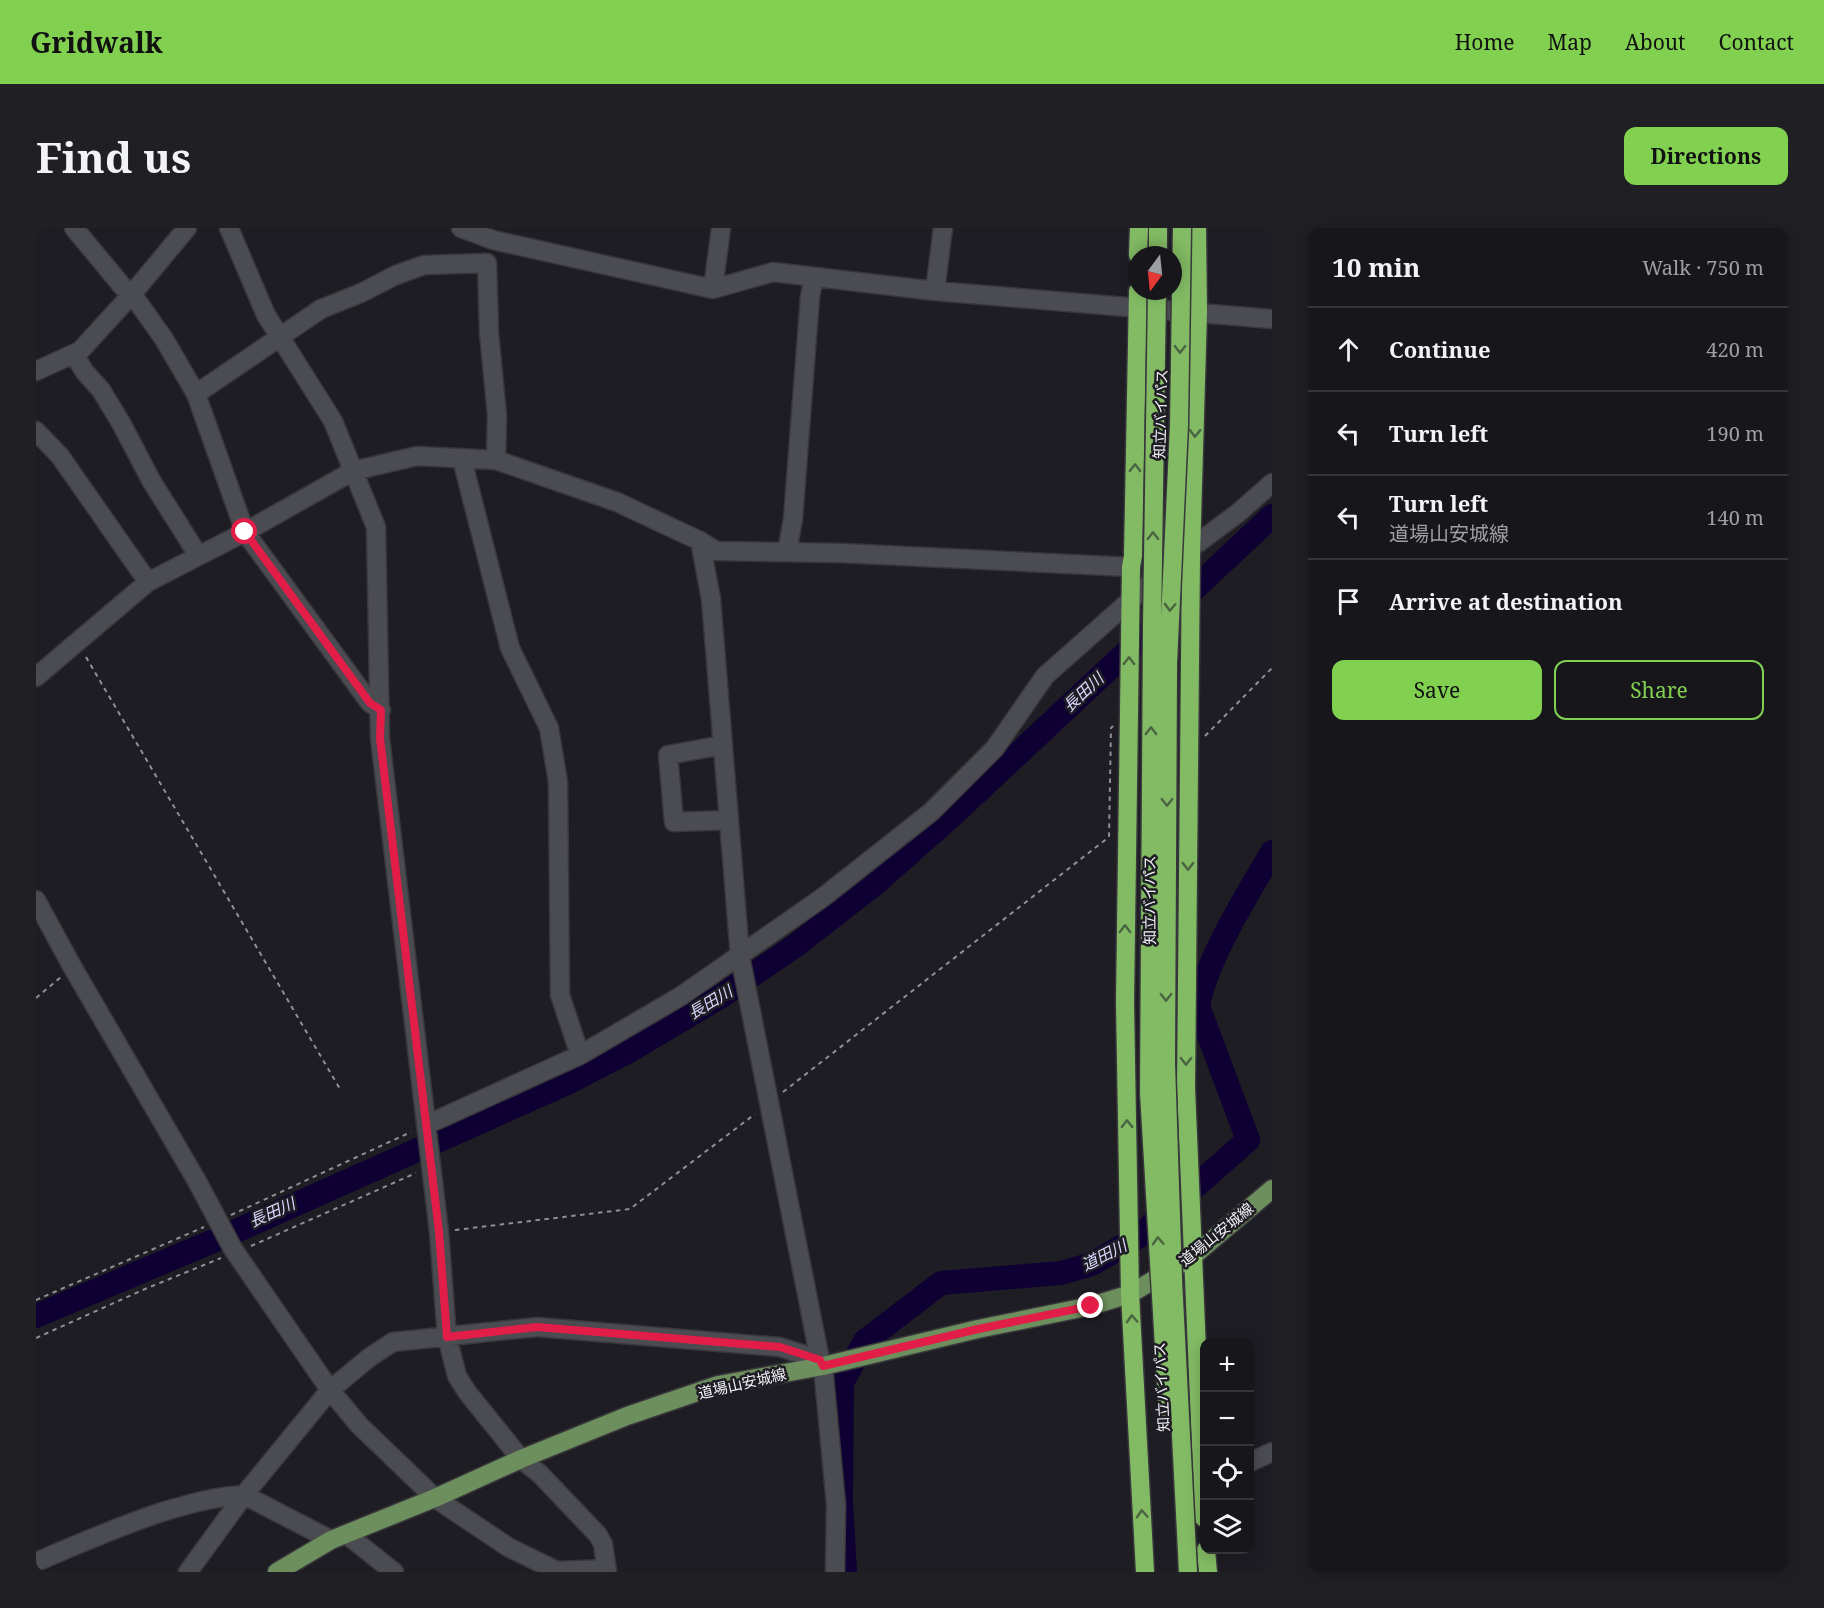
<!DOCTYPE html>
<html lang="en">
<head>
<meta charset="utf-8">
<style>
	:root { --surface:#16161b; --page:#1f1f24; --text:#f1f3f6; --muted:#9e9fa3; --line:#35353a; --accent:#81d050 }
	body { margin:0; font-family:"Noto Serif","Noto Sans JP",serif; background:var(--page); color:var(--text) }
	.controls { position:absolute; right:18px; bottom:18px; display:grid; overflow:hidden; border-radius:12px; box-shadow:0 3px 15px #0003 }
	.controls button { width:54px; height:54px; display:grid; place-items:center; padding:0; border:0; border-bottom:2px solid var(--line); background:var(--surface); color:var(--text); font:30px sans-serif }
	.compass { position:absolute; left:1092px; top:18px; width:54px; height:54px; border-radius:50%; background:var(--surface); box-shadow:0 3px 15px #0003; rotate:195deg }
	.stop { position:absolute; width:18px; height:18px; margin:-14px; border:4px solid #e11d48; border-radius:50%; background:#fff }
	.stop.end { background:#e11d48; border-color:#fff; box-shadow:0 2px 6px #0008 }
	.list { margin:0; padding:0; list-style:none }
	h2 { display:flex; justify-content:space-between; align-items:center; height:78px; margin:0; padding:0 24px; font-size:26px }
	h2 small { font-size:20px; font-weight:400; color:var(--muted) }
	.list li { display:grid; grid-template-columns:39px 1fr auto; gap:18px; align-items:center; box-sizing:border-box; height:84px; padding:0 24px; border-top:2px solid var(--line) }
	.list b { display:block; font-size:22px; white-space:nowrap }
	.list p { margin:0; font-size:20px; white-space:nowrap; color:var(--muted) }
	.list em { font-size:20px; font-style:normal; color:var(--muted) }
	.actions { display:flex; gap:12px; padding:18px 24px }
	.actions a { flex:1; padding:14px 0; border:2px solid var(--accent); border-radius:12px; text-align:center; font-size:21px; color:var(--accent) }
	.actions .main { background:var(--accent); color:#111 }
	.icon { flex:none; width:33px; height:33px; fill:none; stroke:currentColor; stroke-width:2; stroke-linecap:round; stroke-linejoin:round }
	.map { position:relative; flex:none; width:1236px; height:1344px; overflow:hidden; border-radius:12px }
	header { display:flex; align-items:center; gap:36px; box-sizing:border-box; height:84px; padding:0 30px; background:var(--accent); color:#111 }
	header strong { font-size:28px }
	nav { display:flex; gap:33px; margin-inline-start:auto; font-size:21px }
	.intro { display:flex; align-items:center; justify-content:space-between; box-sizing:border-box; height:144px; padding:0 36px }
	h1 { margin:0; font-size:42px }
	.button { padding:15px 27px; border-radius:12px; background:var(--accent); color:#111; font-size:21px; font-weight:700 }
	main { display:flex; gap:36px; padding:0 36px }
	aside { flex:1; background:var(--surface); border-radius:12px; box-shadow:0 3px 15px #0003 }
	.map>svg:first-child { display:block }
	.lines { fill:none; stroke-linecap:round; stroke-linejoin:round }
	.river { stroke:#0f0034; stroke-width:24 }
	.minor-casing { stroke:#37373c; stroke-width:21 }
	.major-casing { stroke:#37373c; stroke-width:21 }
	.highway-casing { stroke:#37373c; stroke-width:21 }
	.path { stroke:#908f95; stroke-width:2; stroke-dasharray:4.5 4.5; stroke-linecap:butt }
	.minor { stroke:#4b4b52; stroke-width:18 }
	.major { stroke:#6d8e5d; stroke-width:18 }
	.highway { stroke:#83bb64; stroke-width:18 }
	.highway-bridge-casing { stroke:#37373c; stroke-width:21; stroke-linecap:butt }
	.highway-bridge { stroke:#83bb64; stroke-width:18 }
	.oneway { stroke:#4b6441 }
	.route { stroke:#e11d48; stroke-width:8 }
	.labels { text-anchor:middle; dominant-baseline:central; stroke-width:5; stroke-linejoin:round; paint-order:stroke }
	.street-label { font-size:15px; fill:#f2f1f6; stroke:#1e1d24 }
	.water-label { font-size:16px; font-style:italic; fill:#dbd8ff; stroke:#1e1d24 }
</style>
</head>
<body>
<header>
<strong>Gridwalk</strong>
<nav><a>Home</a><a>Map</a><a>About</a><a>Contact</a></nav>
</header>
<div class="intro"><h1>Find us</h1><a class="button">Directions</a></div>
<main>
<div class="map">
<svg width="1236" height="1344" viewBox="0 0 1236 1344">
	<rect width="100%" height="100%" fill="#1e1d24"/>
	<g class="lines">
		<path class="river" d="M0,1088L182,1011L529,856L595,822L684,769L759,718L840,655L921,583L1236,288
			M809,1344L805,1273L806,1155L829,1113L905,1055L1025,1045L1056,1036L1102,1009L1212,912L1162,778C1171,729 1211,668 1236,624"/>
		<defs>
			<path id="minor" d="M38,0L87,59L96,66L128,111L160,166L209,304L334,475L345,482
				M193,0L230,87L297,193L340,299L344,510L403,1004L411,1109L421,1148L431,1164L485,1231L504,1246L562,1307L567,1316L571,1344
				M425,0L457,12L677,61L737,44L899,63L1236,91
				M677,61L685,0
				M899,63L907,0
				M38,126L48,143L65,162L85,195L116,254L162,327
				M0,143L44,123L96,66L151,0
				M160,166L285,81L325,65L360,47L388,37L451,35L453,105L461,187L460,232
				M0,203L24,228L112,354
				M426,231L474,420L513,500L522,554L524,767L544,827
				M664,313L675,371L704,728L784,1132L787,1138L800,1277L799,1344
				M751,324L757,291L774,69L778,49
				M1147,326L1202,285L1236,255
				M0,449L112,354L209,304L317,243L381,228L460,232L581,274L664,313L680,323L805,325L1095,339
				M687,517L632,527L638,594L693,592
				M0,672L37,740L162,955L197,1021L294,1162L323,1197L399,1270L472,1319L521,1343L570,1341
				M390,897L544,827L645,768L786,670L895,584L959,520L1009,448L1124,346
				M1214,1234L1236,1224
				M310,1306L358,1344
				M0,1334C42,1316 83,1298 126,1284C153,1276 180,1268 208,1267L295,1312
				M152,1344L208,1267L294,1162L334,1129L357,1114L501,1099L744,1119L784,1132"/>
			<path id="major" d="M241,1344L295,1312L399,1270L485,1231L591,1188L682,1157L787,1138L942,1101L1055,1078L1094,1066L1156,1029L1236,961"/>
			<path id="highway" d="M1161,0L1162,84L1155,327L1150,860L1168,1290
				M1102,27L1103,0
				M1122,27V0
				M1102,63L1097,328L1095,339L1089,774L1094,1066L1109,1344
				M1170,1322L1172,1344"/>
		</defs>
		<use href="#minor" class="minor-casing"/>
		<use href="#major" class="major-casing"/>
		<use href="#highway" class="highway-casing"/>
		<path class="path" d="M0,3L3,0
			M50,429L304,861
			M1169,508L1236,440
			M0,770L25,749
			M747,864L1073,609L1075,500L1077,498
			M195,987L375,904
			M419,1002L594,981L719,886
			M215,1018L380,945
			M0,1072L168,999
			M0,1110L109,1061L185,1030"/>
		<use href="#minor" class="minor"/>
		<use href="#major" class="major"/>
		<use href="#highway" class="highway"/>
		<defs>
			<path id="highway-bridge" d="M1146,0L1143,197L1132,436L1130,835L1137,1051L1152,1344
				M1121,63L1116,399L1113,865L1132,1186"/>
		</defs>
		<use href="#highway-bridge" class="highway-bridge-casing"/>
		<use href="#highway-bridge" class="highway-bridge"/>
	</g>
	<defs><path id="oneway-chevron" d="M-2-3.5L2.5 0L-2 3.5" fill="none" stroke-width="1.6" stroke-linecap="round" stroke-linejoin="round" transform="scale(1.5)"/></defs>
	<g class="oneway">
		<use href="#oneway-chevron" transform="translate(1144 121) rotate(91)"/>
		<use href="#oneway-chevron" transform="translate(1159 205) rotate(91)"/>
		<use href="#oneway-chevron" transform="translate(1099 240) rotate(-89)"/>
		<use href="#oneway-chevron" transform="translate(1117 308) rotate(-89)"/>
		<use href="#oneway-chevron" transform="translate(1134 379) rotate(93)"/>
		<use href="#oneway-chevron" transform="translate(1093 433) rotate(-90)"/>
		<use href="#oneway-chevron" transform="translate(1115 503) rotate(-90)"/>
		<use href="#oneway-chevron" transform="translate(1131 574) rotate(90)"/>
		<use href="#oneway-chevron" transform="translate(1152 638) rotate(90)"/>
		<use href="#oneway-chevron" transform="translate(1089 701) rotate(-90)"/>
		<use href="#oneway-chevron" transform="translate(1130 769) rotate(90)"/>
		<use href="#oneway-chevron" transform="translate(1150 833) rotate(90)"/>
		<use href="#oneway-chevron" transform="translate(1091 896) rotate(-91)"/>
		<use href="#oneway-chevron" transform="translate(1122 1013) rotate(-93)"/>
		<use href="#oneway-chevron" transform="translate(1096 1091) rotate(-93)"/>
		<use href="#oneway-chevron" transform="translate(1106 1286) rotate(-93)"/>
	</g>
	<g class="lines">
		<path class="route" d="M209,304L334,475L345,482L344,510L403,1004L411,1109L501,1099L744,1119L784,1132L787,1138L942,1101L1055,1078"/>
	</g>
	<g class="labels">
		<g class="street-label">
			<text transform="translate(1124 186) rotate(-88)">知立バイパス</text>
			<text transform="translate(1113 672) rotate(-90)">知立バイパス</text>
			<text transform="translate(1180 1006) rotate(-39)">道場山安城線</text>
			<text transform="translate(706 1155) rotate(-13)">道場山安城線</text>
			<text transform="translate(1125 1159) rotate(-93)">知立バイパス</text>
		</g>
		<g class="water-label">
			<text transform="translate(1047 464) rotate(-43)">長田川</text>
			<text transform="translate(674 774) rotate(-31)">長田川</text>
			<text transform="translate(236 984) rotate(-24)">長田川</text>
			<text transform="translate(1068 1027) rotate(-27)">道田川</text>
		</g>
	</g>
</svg>
<div class="controls">
<button>+</button>
<button>−</button>
<button><svg class="icon" aria-label="locate" viewBox="0 0 24 24"><circle cx="12" cy="12" r="6"/><path d="M12 2v4M12 18v4M2 12h4M18 12h4"/></svg></button>
<button><svg class="icon" aria-label="layers" viewBox="0 0 24 24"><path d="M12 4l9 5-9 5-9-5zM3 14l9 5 9-5"/></svg></button>
</div>
<svg class="compass" viewBox="-18 -18 36 36"><path d="M0-13l5 13h-10z" fill="#e53935"/><path d="M0 13l5-13h-10z" fill="#9e9fa3"/></svg>
<div class="stop" style="left:209px;top:304px"></div>
<div class="stop end" style="left:1055px;top:1078px"></div>
</div>
<aside>
<h2>10 min<small>Walk · 750 m</small></h2>
<ul class="list">
<li><svg class="icon" aria-label="ahead" viewBox="0 0 24 24"><path d="M12 20V5M6 11l6-6 6 6"/></svg><div><b>Continue</b></div><em>420 m</em></li>
<li><svg class="icon" aria-label="left" viewBox="0 0 24 24"><path d="M17 20v-9H6M10 6l-5 5 5 5"/></svg><div><b>Turn left</b></div><em>190 m</em></li>
<li><svg class="icon" aria-label="left" viewBox="0 0 24 24"><path d="M17 20v-9H6M10 6l-5 5 5 5"/></svg><div><b>Turn left</b><p>道場山安城線</p></div><em>140 m</em></li>
<li><svg class="icon" aria-label="arrive" viewBox="0 0 24 24"><path d="M6 21V4h12l-3 4 3 4H6"/></svg><div><b>Arrive at destination</b></div></li>
</ul>
<div class="actions"><a class="main">Save</a><a>Share</a></div>
</aside>
</main>
</body>
</html>
